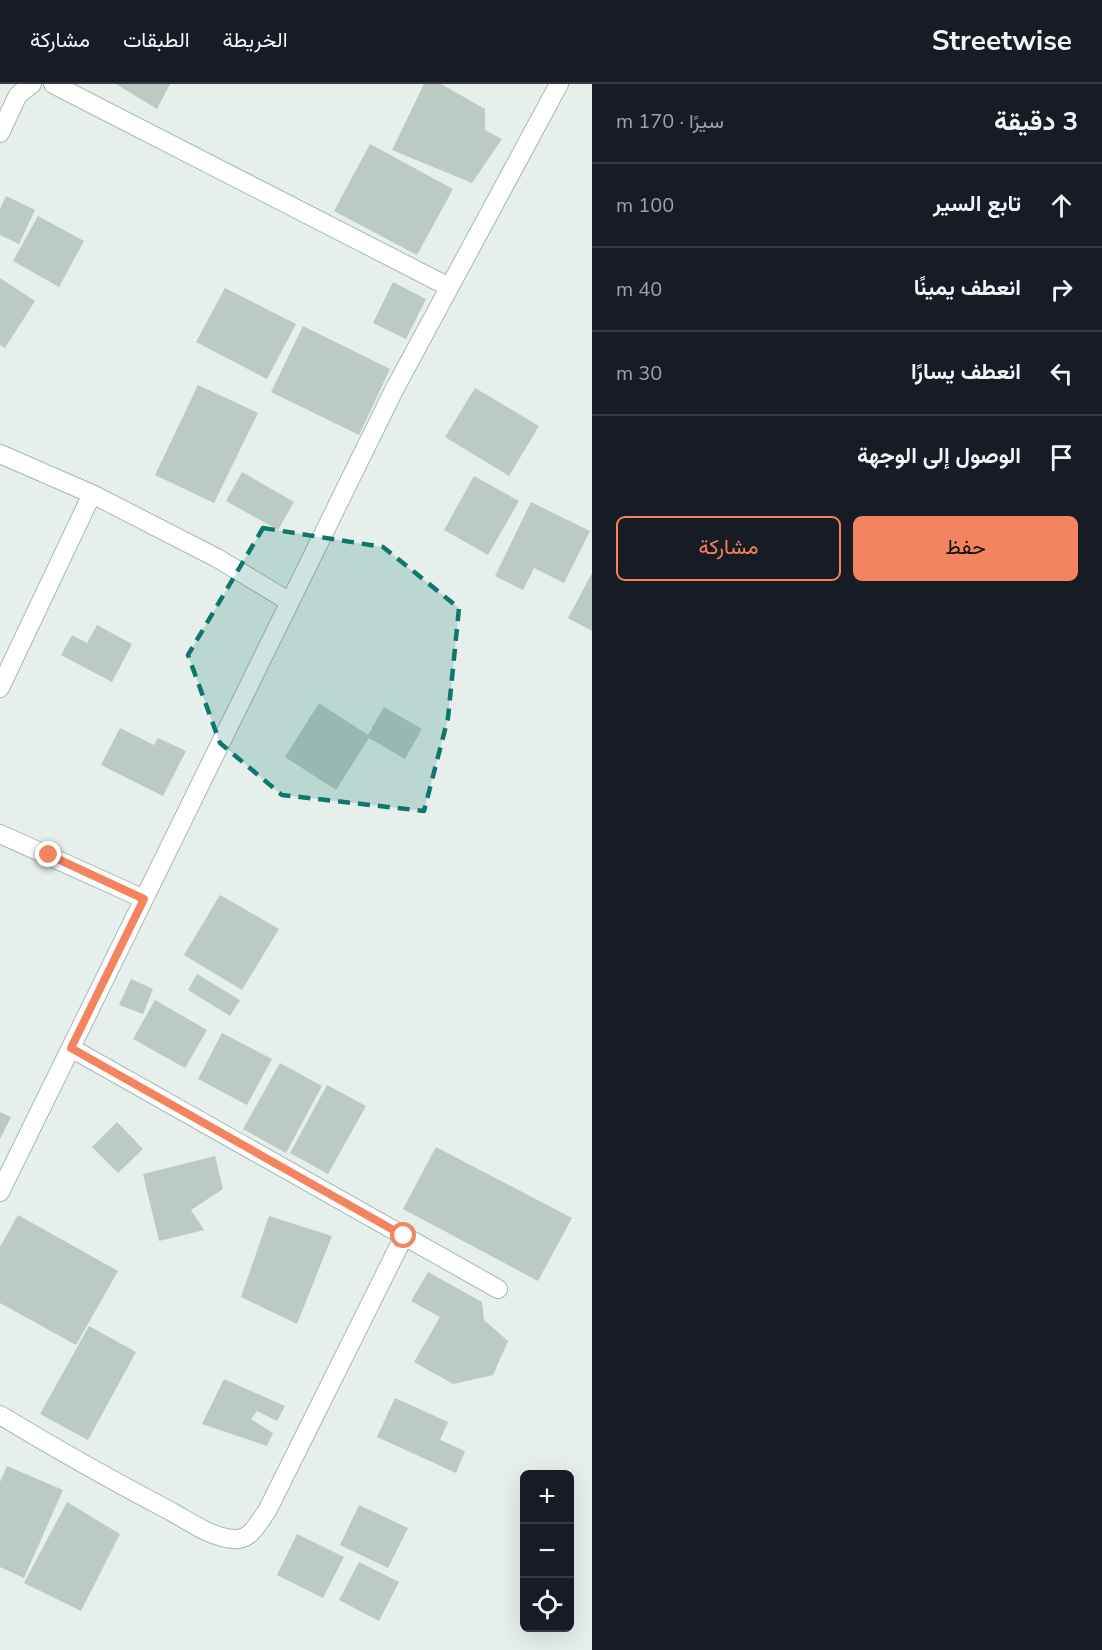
<!DOCTYPE html>
<html lang="ar">
<head>
<meta charset="utf-8">
<style>
	:root { --surface:#171b24; --page:#20242c; --text:#f1f3f6; --muted:#9ea1a6; --line:#363941; --accent:#f4845f }
	body { margin:0; font-family:"Nunito Sans",Vazirmatn,sans-serif; background:var(--page); color:var(--text); direction:rtl }
	.controls { position:absolute; right:18px; bottom:18px; display:grid; overflow:hidden; border-radius:9px; box-shadow:0 6px 24px #0002 }
	.controls button { width:54px; height:54px; display:grid; place-items:center; padding:0; border:0; border-bottom:2px solid var(--line); background:var(--surface); color:var(--text); font:30px sans-serif }
	.stop { position:absolute; width:18px; height:18px; margin:-14px; border:4px solid #f4845f; border-radius:50%; background:#fff }
	.stop.end { background:#f4845f; border-color:#fff; box-shadow:0 2px 6px #0008 }
	.list { margin:0; padding:0; list-style:none }
	h2 { display:flex; justify-content:space-between; align-items:center; height:78px; margin:0; padding:0 24px; font-size:26px }
	h2 small { font-size:20px; font-weight:400; color:var(--muted) }
	.list li { display:grid; grid-template-columns:39px 1fr auto; gap:18px; align-items:center; box-sizing:border-box; height:84px; padding:0 24px; border-top:2px solid var(--line) }
	.list b { display:block; font-size:22px; white-space:nowrap }
	.list em { font-size:20px; font-style:normal; color:var(--muted) }
	.actions { display:flex; gap:12px; padding:18px 24px }
	.actions a { flex:1; padding:14px 0; border:2px solid var(--accent); border-radius:9px; text-align:center; font-size:21px; color:var(--accent) }
	.actions .main { background:var(--accent); color:#111 }
	.icon { flex:none; width:33px; height:33px; fill:none; stroke:currentColor; stroke-width:2; stroke-linecap:round; stroke-linejoin:round }
	.map { position:relative; flex:none; width:592px; height:1566px; overflow:hidden; direction:ltr }
	header { display:flex; align-items:center; gap:36px; box-sizing:border-box; height:84px; padding:0 30px; background:var(--surface); border-bottom:2px solid var(--line) }
	header strong { font-size:28px }
	nav { display:flex; gap:33px; margin-inline-start:auto; font-size:21px }
	main { display:flex }
	aside { flex:1; background:var(--surface) }
	.map>svg:first-child { display:block }
	.building { fill:#bbcac4 }
	.lines { fill:none; stroke-linecap:round; stroke-linejoin:round }
	.street-casing { stroke:#a8b8b2; stroke-width:20 }
	.street { stroke:#fff; stroke-width:18 }
	.route { stroke:#f4845f; stroke-width:8 }
	.marked { fill:#0f766e; fill-opacity:0.2; stroke:#0f766e; stroke-width:4.5; stroke-dasharray:12 8; stroke-linejoin:round }
</style>
</head>
<body>
<header>
<strong>Streetwise</strong>
<nav><a>الخريطة</a><a>الطبقات</a><a>مشاركة</a></nav>
</header>
<main>
<aside>
<h2>3 دقيقة<small>سيرًا · 170 m</small></h2>
<ul class="list">
<li><svg class="icon" aria-label="ahead" viewBox="0 0 24 24"><path d="M12 20V5M6 11l6-6 6 6"/></svg><div><b>تابع السير</b></div><em>100 m</em></li>
<li><svg class="icon" aria-label="right" viewBox="0 0 24 24"><path d="M7 20v-9h11M14 6l5 5-5 5"/></svg><div><b>انعطف يمينًا</b></div><em>40 m</em></li>
<li><svg class="icon" aria-label="left" viewBox="0 0 24 24"><path d="M17 20v-9H6M10 6l-5 5 5 5"/></svg><div><b>انعطف يسارًا</b></div><em>30 m</em></li>
<li><svg class="icon" aria-label="arrive" viewBox="0 0 24 24"><path d="M6 21V4h12l-3 4 3 4H6"/></svg><div><b>الوصول إلى الوجهة</b></div></li>
</ul>
<div class="actions"><a class="main">حفظ</a><a>مشاركة</a></div>
</aside>
<div class="map">
<svg width="592" height="1566" viewBox="0 0 592 1566">
	<rect width="100%" height="100%" fill="#e6efeb"/>
	<path class="building" d="M116,0H170L157,25Z
		M424,0H441L485,25V46L502,55L472,99L392,66Z
		M370,60L453,105L417,171L334,127Z
		M6,112L35,126L19,160L0,151V125Z
		M38,132L84,157L59,203L13,177Z
		M0,194L35,217L5,264L0,261Z
		M393,198L426,215L406,255L373,239Z
		M225,204L296,240L267,295L196,258Z
		M303,242L390,285L359,351L271,308Z
		M198,301L258,329L214,419L155,391Z
		M475,304L539,342L509,392L445,353Z
		M242,388L294,418L278,446L226,417Z
		M474,392L519,417L488,471L444,446Z
		M531,418L590,447L564,499L534,484L523,506L495,492Z
		M592,489V547L568,534Z
		M97,541L132,560L112,598L61,571L72,551L87,559Z
		M319,619L368,651L384,623L422,645L405,675L369,654L336,706L285,673Z
		M120,644L154,661L158,654L186,667L163,712L101,681Z
		M220,811L279,845L242,906L184,871Z
		M197,890L240,916L230,932L188,906Z
		M131,895L153,905L143,930L119,921Z
		M155,916L207,946L185,984L133,955Z
		M222,949L272,975L247,1021L198,995Z
		M280,979L322,1002L286,1069L243,1045Z
		M327,1001L366,1022L328,1090L290,1069Z
		M0,1028L11,1033L0,1055Z
		M117,1038L143,1065L118,1089L92,1063Z
		M436,1063L572,1134L538,1197L403,1125Z
		M215,1072L223,1105L191,1126L204,1146L159,1157L143,1090Z
		M18,1131L118,1187L76,1261L0,1219V1163Z
		M269,1132L332,1152L297,1240L241,1213Z
		M428,1188L482,1218L484,1236L508,1257L493,1291L453,1300L414,1278L440,1233L411,1217Z
		M89,1242L136,1268L88,1356L40,1330Z
		M224,1295L285,1322L277,1337L257,1327L251,1335L273,1349L267,1362L202,1340Z
		M395,1314L448,1338L440,1356L465,1367L456,1389L377,1353Z
		M7,1382L63,1406L24,1494L0,1483V1398Z
		M67,1418L120,1450L81,1527L24,1499Z
		M359,1421L408,1444L388,1484L340,1461Z
		M297,1450L344,1473L323,1514L277,1491Z
		M359,1478L399,1498L379,1537L339,1516Z"/>
	<g class="lines">
		<defs>
			<path id="street" d="M53,0L449,203
				M0,49L18,11L32,0
				M0,370L92,410L217,474L290,518
				M0,604L92,410
				M0,750L144,815
				M71,964L498,1205
				M0,1108L394,306L559,0
				M0,1331C56,1365 113,1397 172,1428C190,1438 212,1454 234,1455C250,1457 258,1439 267,1427L404,1152"/>
		</defs>
		<use href="#street" class="street-casing"/>
		<use href="#street" class="street"/>
	</g>
	<g class="lines">
		<path class="route" d="M49,771L144,815L71,964L404,1152"/>
	</g>
	<path class="marked" d="M263,444L383,463L459,524L448,634L424,727L282,711L220,659L188,571Z"/>
</svg>
<div class="controls">
<button>+</button>
<button>−</button>
<button><svg class="icon" aria-label="locate" viewBox="0 0 24 24"><circle cx="12" cy="12" r="6"/><path d="M12 2v4M12 18v4M2 12h4M18 12h4"/></svg></button>
</div>
<div class="stop" style="left:404px;top:1152px"></div>
<div class="stop end" style="left:49px;top:771px"></div>
</div>
</main>
</body>
</html>
